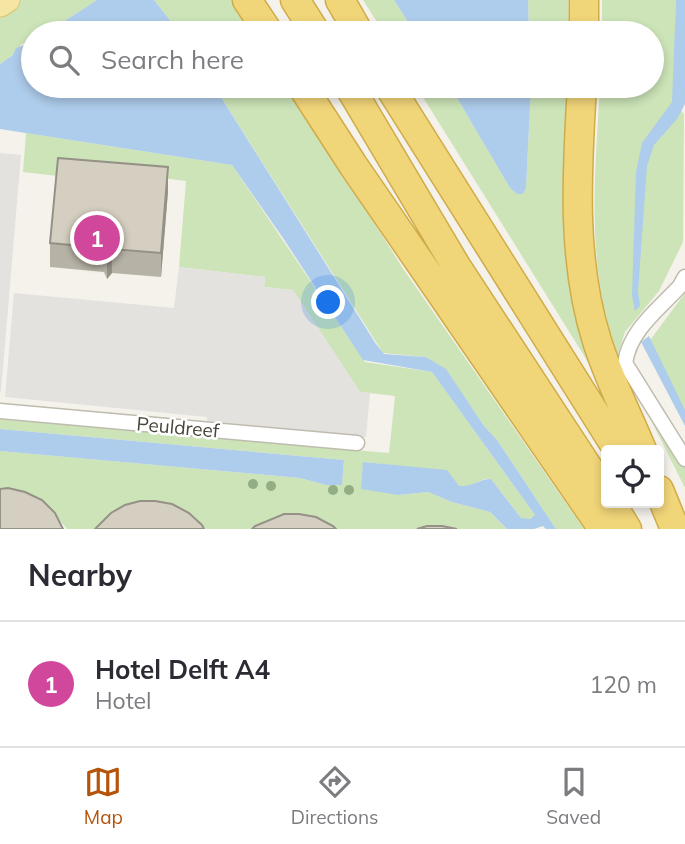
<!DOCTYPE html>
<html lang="en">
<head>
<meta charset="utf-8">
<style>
	:root { --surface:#fff; --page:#f7f7f7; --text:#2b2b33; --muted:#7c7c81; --line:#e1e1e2; --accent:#b45309 }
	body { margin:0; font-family:Mulish,sans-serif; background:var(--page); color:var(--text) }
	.controls { position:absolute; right:21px; bottom:21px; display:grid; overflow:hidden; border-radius:7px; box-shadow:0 4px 10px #0003 }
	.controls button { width:63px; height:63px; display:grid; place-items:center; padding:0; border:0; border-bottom:2px solid var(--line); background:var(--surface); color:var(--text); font:35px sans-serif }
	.you { position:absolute; left:329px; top:303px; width:24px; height:24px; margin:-18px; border:5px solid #fff; border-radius:50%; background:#1a73e8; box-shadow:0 0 0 10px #1a73e833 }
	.badge { display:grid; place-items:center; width:46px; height:46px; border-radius:50%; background:var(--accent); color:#fff; font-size:23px; font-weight:700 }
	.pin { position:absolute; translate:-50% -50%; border:4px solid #fff; box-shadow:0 2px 7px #0006 }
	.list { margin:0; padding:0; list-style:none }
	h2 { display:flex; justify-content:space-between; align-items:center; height:91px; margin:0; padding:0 28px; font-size:30px }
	h2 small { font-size:23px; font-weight:400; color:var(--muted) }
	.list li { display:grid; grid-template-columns:46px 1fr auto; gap:21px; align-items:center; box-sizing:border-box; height:126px; padding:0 28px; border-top:2px solid var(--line) }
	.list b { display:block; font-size:26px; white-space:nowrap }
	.list p { margin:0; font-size:23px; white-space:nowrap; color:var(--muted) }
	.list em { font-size:23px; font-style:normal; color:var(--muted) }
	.icon { flex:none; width:38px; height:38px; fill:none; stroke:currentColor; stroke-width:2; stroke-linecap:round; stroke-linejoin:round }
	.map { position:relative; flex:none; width:685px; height:529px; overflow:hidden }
	.search { position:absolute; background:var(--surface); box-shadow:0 4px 10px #0003; left:21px; right:21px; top:21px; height:77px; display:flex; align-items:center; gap:18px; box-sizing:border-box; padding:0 24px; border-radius:38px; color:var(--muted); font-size:26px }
	.sheet { height:217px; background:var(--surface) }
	nav { display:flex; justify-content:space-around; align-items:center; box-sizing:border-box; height:98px; border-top:2px solid var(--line); background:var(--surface); font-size:19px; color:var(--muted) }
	nav a { display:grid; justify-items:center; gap:4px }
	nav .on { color:var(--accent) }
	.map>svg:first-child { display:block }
	.green { fill:#cce4b8 }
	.parking { fill:#e3e2df }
	.water { fill:#aecceb }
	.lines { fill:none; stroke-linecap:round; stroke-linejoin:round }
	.minor-casing { stroke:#bfbbae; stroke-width:17 }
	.primary-casing { stroke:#dac574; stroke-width:25 }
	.motorway-casing { stroke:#d0ac49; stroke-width:31 }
	.minor { stroke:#fff; stroke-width:14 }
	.primary { stroke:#f5e6a3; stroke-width:23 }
	.motorway { stroke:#f1d579; stroke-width:28 }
	.tree { fill:#93ad85 }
	.wall { fill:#b7b2a6 }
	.shaded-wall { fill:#959187 }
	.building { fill:#d5cfc1; stroke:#959187; stroke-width:2 }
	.labels { text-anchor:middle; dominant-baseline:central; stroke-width:5; stroke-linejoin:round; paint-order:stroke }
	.street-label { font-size:19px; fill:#484439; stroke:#fff }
</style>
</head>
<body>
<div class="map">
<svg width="685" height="529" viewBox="0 0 685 529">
	<rect width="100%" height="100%" fill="#f4f2eb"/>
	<path class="green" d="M19,0H97L46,33H33V42L22,44L13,55L0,64V13Z
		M154,0H232L253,33H180Z
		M363,0H394L415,33H384Z
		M528,0H568L569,33H529Z
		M602,0H676L674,89L676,104L684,114L683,242L659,291L625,332L618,354L627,356L685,462V488L618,354C585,269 595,175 600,86H652V33H602Z
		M214,86H287L404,270L584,529H556L497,440L484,426L445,369L426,357L383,353Z
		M416,86H450L510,188L517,194H523L526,188L531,86H567L563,188L567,248L608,394Z
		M26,133L232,165L365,362L432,372L535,515C531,520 526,520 521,518L491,479H485L469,486H458L400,466L364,462L398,495L428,492L452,502L490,512L507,529H202L126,509L94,529H67L50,509L0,495V451L300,478L326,485H342L344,460L0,429V419L389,453L395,396L360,392L293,290L264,287L265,277L179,267L186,181L129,174L67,177L23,172Z
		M685,293V418L648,343Z"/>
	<path class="parking" d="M0,153L21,155L1,392L0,391Z
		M179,267L265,277L264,287L293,290L360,392L370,393L366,437L207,421V417L5,397L14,293L174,308Z"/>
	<path class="water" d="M97,0H154L180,33H46Z
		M394,0H528L529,33H415Z
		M676,0H685V104L677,119L654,145L647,166L638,292L640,306L635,311L632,296L636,172L642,143L672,102Z
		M33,42V86H214L376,344L384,354L426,357L446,369L484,426L497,440L556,529H546L543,526L534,529H507L490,512L452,502L428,492L398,495L361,489L363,462L447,470L459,486C474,487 479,479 491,479L521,518L530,519L535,515L432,372L363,360L283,238L232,165L0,129V64L13,55L16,48Z
		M450,86H531L526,188L523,194H517L510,188Z
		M649,336L685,410V426L641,342Z
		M0,429L344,460L342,485H326L300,478L0,451Z"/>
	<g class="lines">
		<defs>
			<path id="minor" d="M685,277L680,286C658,310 630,330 625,363L685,459
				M0,411L357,443"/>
			<path id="primary" d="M1,5L8,0"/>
			<path id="motorway" d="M247,0L269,33
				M295,0L316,33
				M340,0L359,33
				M584,0V33
				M302,86L353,165L603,529
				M349,86L456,266L606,495
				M389,86L618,450
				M582,86C577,170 571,259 597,341C609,379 627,414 642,450
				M659,490L675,529
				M611,503L627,529"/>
		</defs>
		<use href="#minor" class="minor-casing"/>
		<use href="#primary" class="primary-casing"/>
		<use href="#motorway" class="motorway-casing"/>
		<use href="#minor" class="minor"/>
		<use href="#primary" class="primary"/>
		<use href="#motorway" class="motorway"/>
	</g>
	<g class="tree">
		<circle cx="253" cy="484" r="5"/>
		<circle cx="271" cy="486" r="5"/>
		<circle cx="333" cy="490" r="5"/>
		<circle cx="349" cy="490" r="5"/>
	</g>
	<path class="wall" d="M168,191L161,277L112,273L107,279L104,272L50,267V243Z"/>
	<path class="shaded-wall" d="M168,167V191L161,277V253Z
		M112,249V273L107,279V255Z"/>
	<path class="building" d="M58,158L168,167L161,253L112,249L107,255L104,248L50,243Z
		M8,488L25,492L42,500L55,513L63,529H0V489Z
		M140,501H155L172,504L189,513L202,525L204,529H95L111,513L125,505Z
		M284,514H299L316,517L333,526L336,529H252L255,526Z
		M427,526H442L457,529H417Z"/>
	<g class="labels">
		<g class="street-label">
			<text transform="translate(178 427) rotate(5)">Peuldreef</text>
		</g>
	</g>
</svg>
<div class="controls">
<button><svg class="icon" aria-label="locate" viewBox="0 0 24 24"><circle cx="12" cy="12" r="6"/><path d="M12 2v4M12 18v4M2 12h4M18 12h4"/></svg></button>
</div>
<div class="you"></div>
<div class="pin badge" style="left:97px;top:238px;background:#d1479c">1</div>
<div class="search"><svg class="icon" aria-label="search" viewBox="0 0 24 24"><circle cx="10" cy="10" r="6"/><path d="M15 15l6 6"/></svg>Search here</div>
</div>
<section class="sheet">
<h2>Nearby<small></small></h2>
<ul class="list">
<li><span class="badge" style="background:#d1479c">1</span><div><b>Hotel Delft A4</b><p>Hotel</p></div><em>120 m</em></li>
</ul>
</section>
<nav>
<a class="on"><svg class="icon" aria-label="map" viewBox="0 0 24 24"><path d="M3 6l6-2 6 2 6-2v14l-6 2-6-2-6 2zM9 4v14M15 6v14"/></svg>Map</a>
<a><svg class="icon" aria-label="directions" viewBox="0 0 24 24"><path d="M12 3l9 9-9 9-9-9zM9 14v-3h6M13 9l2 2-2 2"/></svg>Directions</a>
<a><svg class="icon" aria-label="saved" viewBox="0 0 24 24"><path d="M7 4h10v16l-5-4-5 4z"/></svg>Saved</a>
</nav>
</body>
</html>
